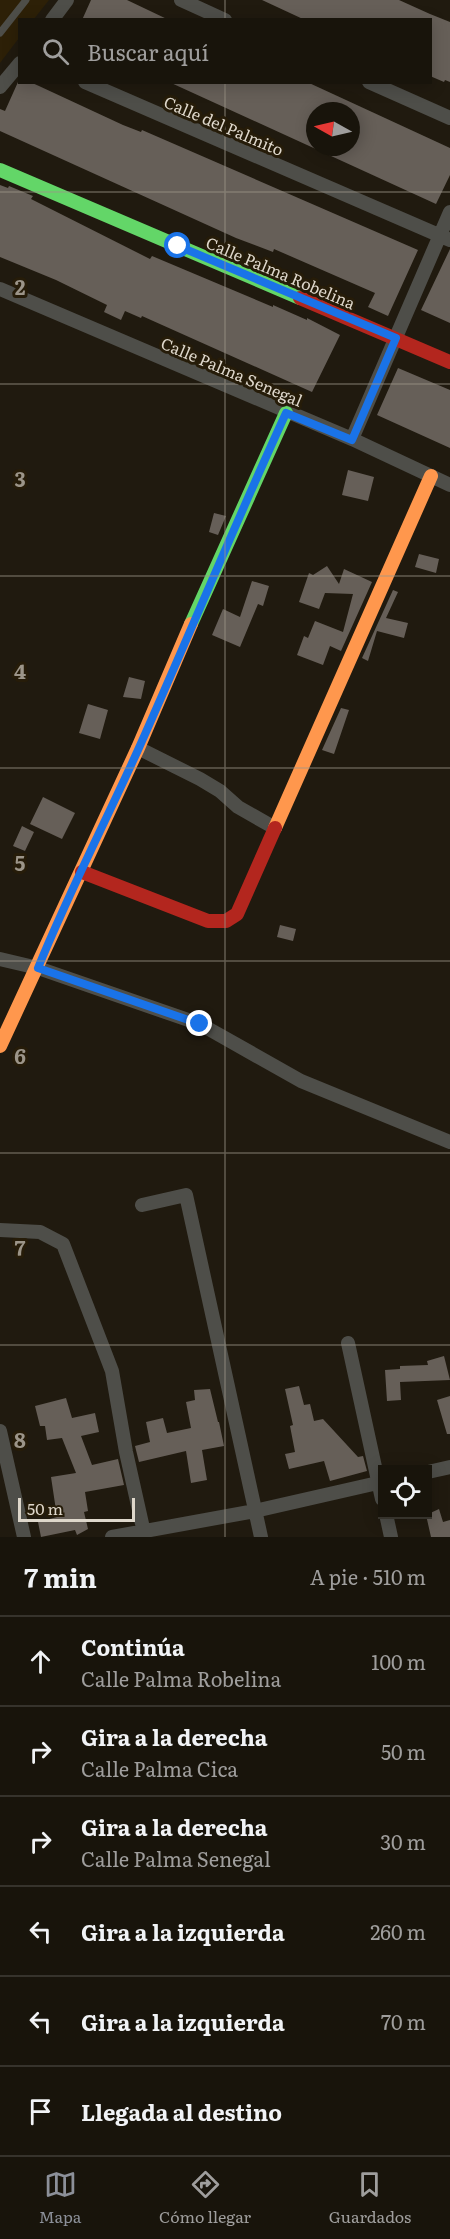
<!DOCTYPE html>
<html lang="es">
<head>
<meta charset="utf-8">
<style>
	:root { --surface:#18140b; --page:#252119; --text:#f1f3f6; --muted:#9f9e9d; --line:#36332c; --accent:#8c9099 }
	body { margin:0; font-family:Literata,serif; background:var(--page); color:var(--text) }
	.controls { position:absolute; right:18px; bottom:18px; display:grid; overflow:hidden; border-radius:0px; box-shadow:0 3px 15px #0003 }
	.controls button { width:54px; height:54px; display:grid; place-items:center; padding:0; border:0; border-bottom:2px solid var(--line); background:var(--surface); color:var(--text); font:30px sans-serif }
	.compass { position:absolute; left:306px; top:102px; width:54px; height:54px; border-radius:50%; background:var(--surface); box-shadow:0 3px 15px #0003; rotate:278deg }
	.scale { position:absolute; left:18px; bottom:15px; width:117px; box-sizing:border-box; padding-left:6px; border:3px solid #ded7cb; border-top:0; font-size:16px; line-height:21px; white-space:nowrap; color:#ded7cb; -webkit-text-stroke:4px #261c09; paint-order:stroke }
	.stop { position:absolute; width:18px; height:18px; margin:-14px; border:4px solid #1a73e8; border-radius:50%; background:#fff }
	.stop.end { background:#1a73e8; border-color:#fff; box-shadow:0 2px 6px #0008 }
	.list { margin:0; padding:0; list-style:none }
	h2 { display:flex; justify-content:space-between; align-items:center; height:78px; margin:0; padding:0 24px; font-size:26px }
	h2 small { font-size:20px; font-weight:400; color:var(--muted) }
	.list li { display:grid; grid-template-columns:39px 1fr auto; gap:18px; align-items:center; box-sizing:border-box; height:90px; padding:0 24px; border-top:2px solid var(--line) }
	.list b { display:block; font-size:22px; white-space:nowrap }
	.list p { margin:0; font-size:20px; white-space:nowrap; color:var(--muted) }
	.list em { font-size:20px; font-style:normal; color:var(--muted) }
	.icon { flex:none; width:33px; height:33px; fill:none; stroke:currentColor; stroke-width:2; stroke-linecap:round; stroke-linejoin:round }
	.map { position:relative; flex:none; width:450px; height:1537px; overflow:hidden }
	.search { position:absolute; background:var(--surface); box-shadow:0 3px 15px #0003; left:18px; right:18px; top:18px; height:66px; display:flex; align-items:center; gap:15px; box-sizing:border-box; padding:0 21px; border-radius:0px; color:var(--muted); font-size:22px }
	.sheet { height:618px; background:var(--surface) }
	nav { display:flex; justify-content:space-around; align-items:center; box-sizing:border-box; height:84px; border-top:2px solid var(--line); background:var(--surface); font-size:16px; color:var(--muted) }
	nav a { display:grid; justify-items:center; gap:3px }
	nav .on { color:var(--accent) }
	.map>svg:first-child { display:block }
	.built { fill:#2d2007 }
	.building { fill:#665f58; fill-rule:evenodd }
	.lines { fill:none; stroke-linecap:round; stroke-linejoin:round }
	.lane { stroke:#4e4e49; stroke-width:7 }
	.street { stroke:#4e4e49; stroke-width:14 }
	.fast { stroke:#63d668; stroke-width:14 }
	.slow { stroke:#ff974d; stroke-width:14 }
	.jam { stroke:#b3261e; stroke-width:14 }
	.route { stroke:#1a73e8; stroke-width:8 }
	.grid { fill:none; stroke:#9c9589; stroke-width:1.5; stroke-opacity:0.55 }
	.labels { text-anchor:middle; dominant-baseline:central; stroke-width:6; stroke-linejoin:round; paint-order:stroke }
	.street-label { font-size:16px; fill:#ded7cb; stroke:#261c09 }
	.grid-label { font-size:20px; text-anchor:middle; font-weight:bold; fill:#9c9589; stroke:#261c09; stroke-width:6; stroke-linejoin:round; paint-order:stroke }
</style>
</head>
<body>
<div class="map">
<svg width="450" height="1537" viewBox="0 0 450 1537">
	<rect width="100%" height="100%" fill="#201a0f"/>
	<path class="built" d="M0,0H49L34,19L20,20L19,38L0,63Z"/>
	<path class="building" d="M91,0H127L169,20H82Z
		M262,0H399L430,14L450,22V82L445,80L444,82L430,76V20H305Z
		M18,82H30L39,86L123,125L141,132L142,130L418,250L388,316L368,307L375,293L274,249L273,252L236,238L0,131V109L5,111Z
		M169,82H307L450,148V175L436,204ZM315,111H351V147H315Z
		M0,185L8,188L9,186L33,196L31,199L150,259L152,256L273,307V305L307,320V318L340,335L312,392L142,316L141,318L125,311L121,320L104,312L107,305L56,280L0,257Z
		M450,249V323L421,310Z
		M398,368L450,390V448L377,415Z
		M348,470L374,477L368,501L342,495Z
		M214,513L226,516L218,535L209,532Z
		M419,554L439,559L436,573L415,567Z
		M327,566L339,584L344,569L372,582L341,651L330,646L323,665L297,655L304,636L308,638L315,621L343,632L353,594L325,593L319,609L299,602L309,573L313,575Z
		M252,581L269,586L263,606L258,604L240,647L212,635L223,609L240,617Z
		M393,590L398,592L386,618L408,623L404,638L377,631L368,661L362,658Z
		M129,677L145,681L141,699L123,697Z
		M88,704L108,710L100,739L79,733Z
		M341,708L349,710L334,754L322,750Z
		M43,797L75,813L62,839L30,824Z
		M22,826L34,832L25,851L13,846Z
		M280,925L296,929L293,941L277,937Z
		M444,1356L450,1380L400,1382L401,1400L387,1401L385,1370L400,1369V1366L428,1365L427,1361Z
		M299,1386L304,1405L310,1404L314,1421L323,1419L358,1457L363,1456L367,1471L330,1481L324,1461L289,1469L285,1454L295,1452L290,1426L293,1425L285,1389Z
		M210,1389L218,1422H219L224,1446L202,1450L207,1480L191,1483L186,1451L139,1462L135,1446L150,1442L146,1422L163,1418L167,1433L191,1428L186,1402L195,1400L194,1390Z
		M450,1396V1434H447L437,1400Z
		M66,1398L72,1418L95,1413L99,1432L81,1436L92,1465L118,1459L124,1485L85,1492L88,1511L84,1512L88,1529L77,1535L75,1530L41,1537L38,1522L57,1517L51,1477L76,1473L62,1438L47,1440L45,1426H40L35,1406Z
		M439,1509L443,1522L450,1520V1537H431L426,1515Z"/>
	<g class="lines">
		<path class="lane" d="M0,33L26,0"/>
		<path class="street" d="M181,0L225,20
			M52,20L67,0
			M85,82L450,240
			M369,82L450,118
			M0,87L20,63
			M0,289L352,439L450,485
			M352,439L450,212
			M138,748L200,779L220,791L238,807L275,828
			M0,959L38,968L200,1024L301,1081L450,1142
			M142,1205L186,1195L261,1537
			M0,1230L40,1232L63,1244L112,1371L126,1452L145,1537
			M348,1343L382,1499
			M0,1431L24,1537
			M428,1472L450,1467
			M386,1514L391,1537
			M112,1537L255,1511L382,1482"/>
		<path class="fast" d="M0,170L300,298
			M191,624L286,413"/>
		<path class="slow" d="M275,828L431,476
			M0,1046L138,748L191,624"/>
		<path class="jam" d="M300,298L450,362
			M82,872L208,921H226L237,914L275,828"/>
	</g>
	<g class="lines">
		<path class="route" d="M178,246L396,338L352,440L286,413C235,524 188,638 138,750C105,823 68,894 38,968L200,1024"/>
	</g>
	<path class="grid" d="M225,0V20M225,82V1537M0,192H450M0,384H450M0,576H450M0,768H450M0,961H450M0,1153H450M0,1345H450"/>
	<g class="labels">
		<g class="street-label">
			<text transform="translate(224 125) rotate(23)">Calle del Palmito</text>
			<text transform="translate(281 272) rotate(23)">Calle Palma Robelina</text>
			<text transform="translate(232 371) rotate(23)">Calle Palma Senegal</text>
		</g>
	</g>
	<g class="grid-label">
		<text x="20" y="295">2</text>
		<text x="20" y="487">3</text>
		<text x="20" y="679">4</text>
		<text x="20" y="871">5</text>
		<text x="20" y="1064">6</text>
		<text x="20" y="1256">7</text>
		<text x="20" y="1448">8</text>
	</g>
</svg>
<div class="controls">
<button><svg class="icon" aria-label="locate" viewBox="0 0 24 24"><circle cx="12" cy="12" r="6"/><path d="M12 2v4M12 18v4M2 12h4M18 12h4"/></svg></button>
</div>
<svg class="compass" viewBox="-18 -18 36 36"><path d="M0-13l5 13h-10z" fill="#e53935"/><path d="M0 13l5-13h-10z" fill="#9f9e9d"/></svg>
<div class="scale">50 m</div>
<div class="stop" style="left:178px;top:246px"></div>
<div class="stop end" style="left:200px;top:1024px"></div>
<div class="search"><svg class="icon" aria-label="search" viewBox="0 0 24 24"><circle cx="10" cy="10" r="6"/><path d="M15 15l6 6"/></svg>Buscar aquí</div>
</div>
<section class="sheet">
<h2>7 min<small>A pie · 510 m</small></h2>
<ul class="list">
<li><svg class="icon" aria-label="ahead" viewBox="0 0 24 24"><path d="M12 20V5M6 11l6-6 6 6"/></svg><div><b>Continúa</b><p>Calle Palma Robelina</p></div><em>100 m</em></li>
<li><svg class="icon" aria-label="right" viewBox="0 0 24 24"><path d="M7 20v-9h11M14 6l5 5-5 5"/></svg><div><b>Gira a la derecha</b><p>Calle Palma Cica</p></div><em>50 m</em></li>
<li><svg class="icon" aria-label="right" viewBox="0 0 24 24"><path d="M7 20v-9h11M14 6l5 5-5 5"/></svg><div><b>Gira a la derecha</b><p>Calle Palma Senegal</p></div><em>30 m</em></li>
<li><svg class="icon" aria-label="left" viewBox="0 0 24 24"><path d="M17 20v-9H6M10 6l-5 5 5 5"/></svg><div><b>Gira a la izquierda</b></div><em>260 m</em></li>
<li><svg class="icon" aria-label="left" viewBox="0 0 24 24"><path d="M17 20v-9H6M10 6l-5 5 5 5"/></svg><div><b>Gira a la izquierda</b></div><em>70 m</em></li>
<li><svg class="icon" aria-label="arrive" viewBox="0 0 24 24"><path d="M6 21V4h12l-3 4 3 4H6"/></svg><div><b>Llegada al destino</b></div></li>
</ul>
</section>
<nav>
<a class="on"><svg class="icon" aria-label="map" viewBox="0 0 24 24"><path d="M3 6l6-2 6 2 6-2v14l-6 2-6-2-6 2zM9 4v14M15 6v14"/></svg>Mapa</a>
<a><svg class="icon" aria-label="directions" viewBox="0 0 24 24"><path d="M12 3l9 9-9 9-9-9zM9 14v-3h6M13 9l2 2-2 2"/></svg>Cómo llegar</a>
<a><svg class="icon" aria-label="saved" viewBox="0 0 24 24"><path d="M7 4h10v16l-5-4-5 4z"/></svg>Guardados</a>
</nav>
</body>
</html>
